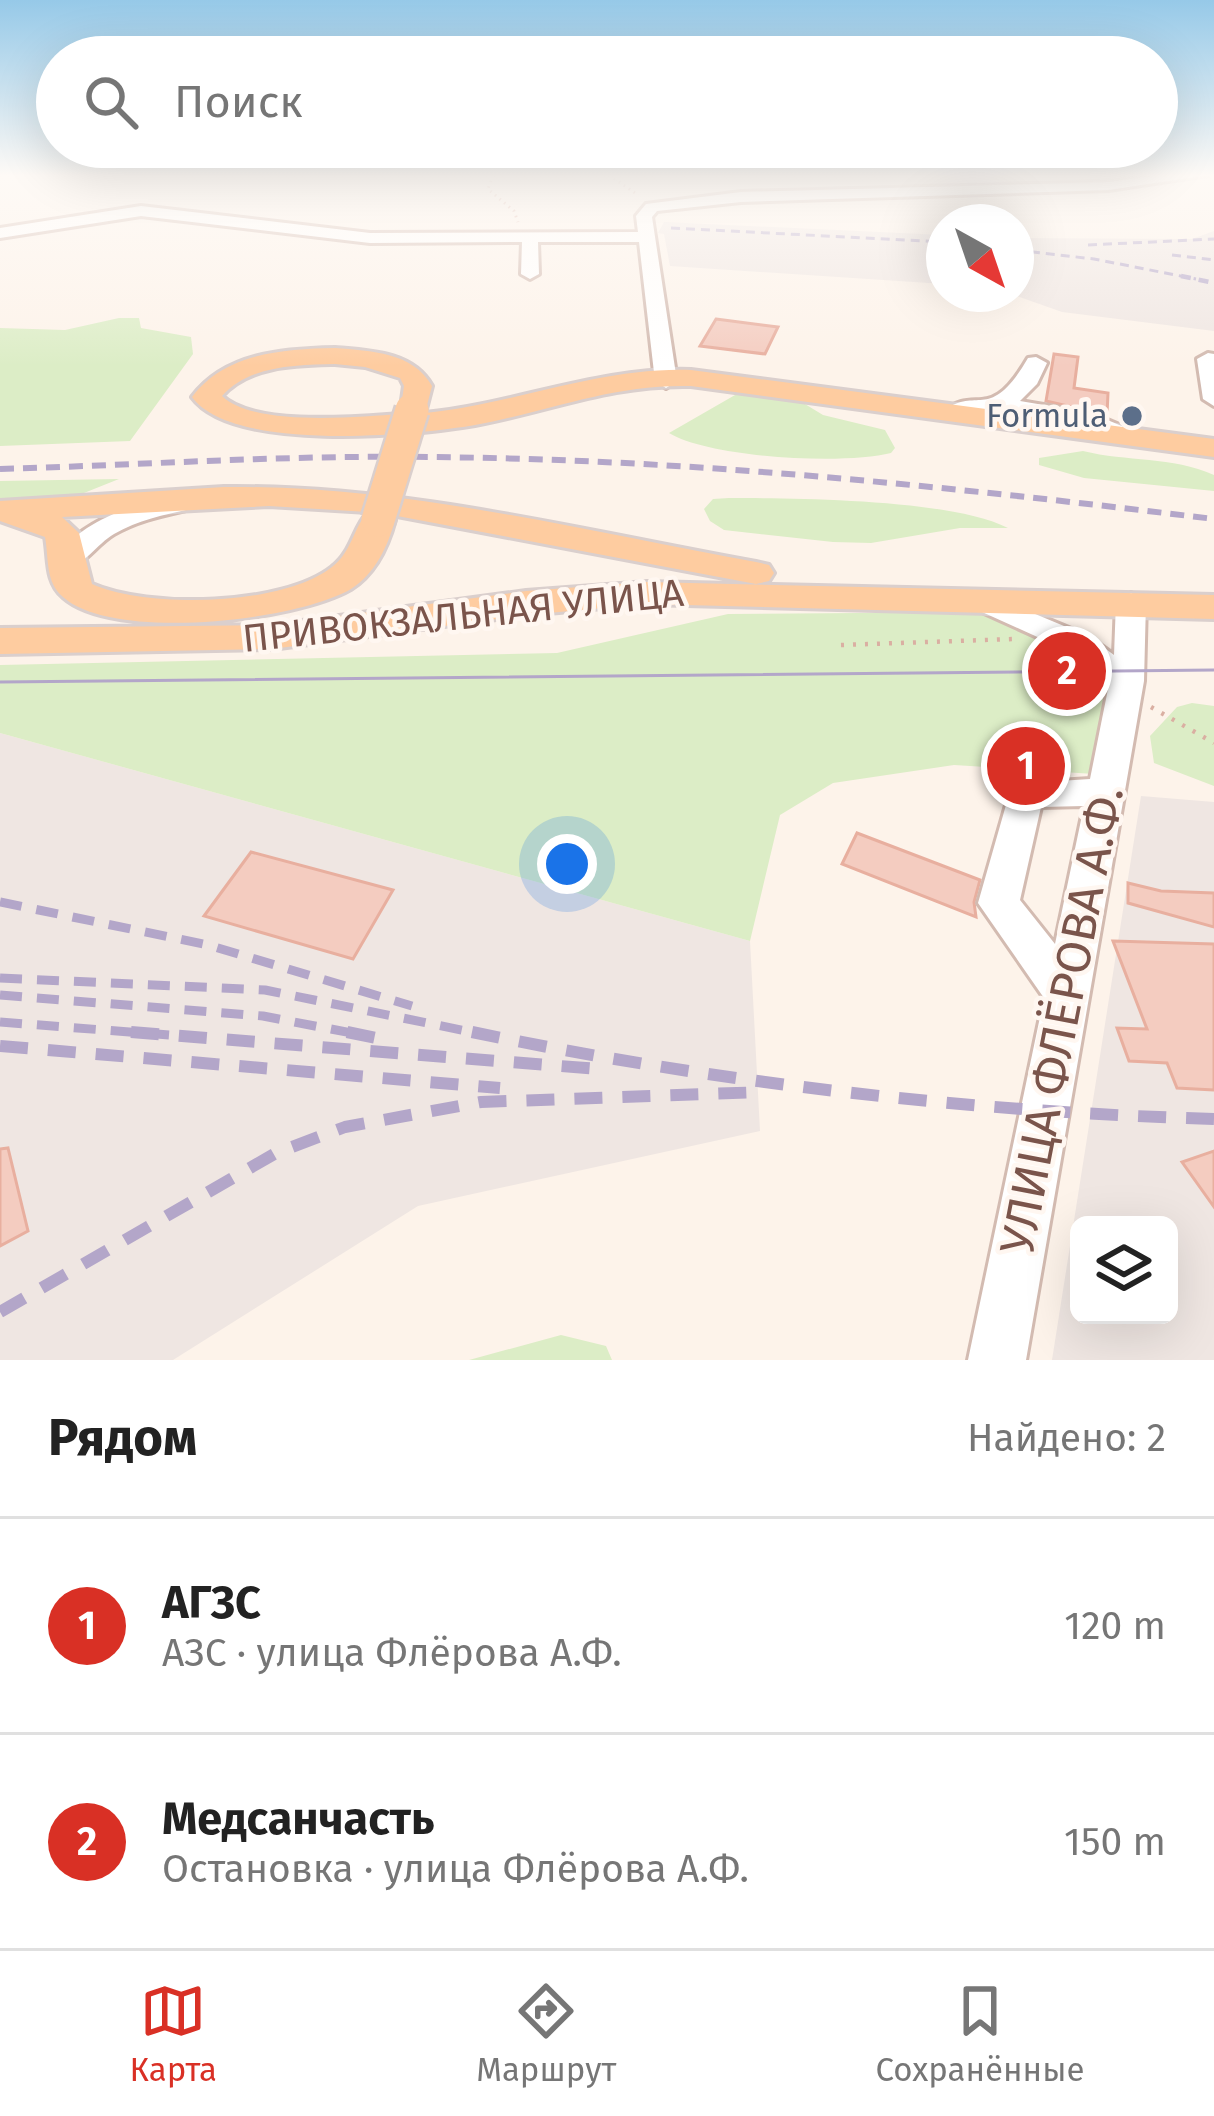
<!DOCTYPE html>
<html lang="ru">
<head>
<meta charset="utf-8">
<style>
	:root { --surface:#fff; --page:#f2f2f2; --text:#222; --muted:#767676; --line:#e0e0e0; --accent:#d93025 }
	body { margin:0; font-family:"Fira Sans",sans-serif; background:var(--page); color:var(--text) }
	.controls { position:absolute; right:36px; bottom:36px; display:grid; overflow:hidden; border-radius:18px; box-shadow:0 12px 48px #0002 }
	.controls button { width:108px; height:108px; display:grid; place-items:center; padding:0; border:0; border-bottom:3px solid var(--line); background:var(--surface); color:var(--text); font:60px sans-serif }
	.compass { position:absolute; left:926px; top:204px; width:108px; height:108px; border-radius:50%; background:var(--surface); box-shadow:0 12px 48px #0002; rotate:140deg }
	.you { position:absolute; left:567px; top:864px; width:42px; height:42px; margin:-30px; border:9px solid #fff; border-radius:50%; background:#1a73e8; box-shadow:0 0 0 18px #1a73e833 }
	.badge { display:grid; place-items:center; width:78px; height:78px; border-radius:50%; background:var(--accent); color:#fff; font-size:39px; font-weight:700 }
	.pin { position:absolute; translate:-50% -50%; border:6px solid #fff; box-shadow:0 3px 12px #0006 }
	.list { margin:0; padding:0; list-style:none }
	h2 { display:flex; justify-content:space-between; align-items:center; height:156px; margin:0; padding:0 48px; font-size:51px }
	h2 small { font-size:39px; font-weight:400; color:var(--muted) }
	.list li { display:grid; grid-template-columns:78px 1fr auto; gap:36px; align-items:center; box-sizing:border-box; height:216px; padding:0 48px; border-top:3px solid var(--line) }
	.list b { display:block; font-size:45px; white-space:nowrap }
	.list p { margin:0; font-size:39px; white-space:nowrap; color:var(--muted) }
	.list em { font-size:39px; font-style:normal; color:var(--muted) }
	.icon { flex:none; width:66px; height:66px; fill:none; stroke:currentColor; stroke-width:2; stroke-linecap:round; stroke-linejoin:round }
	.map { position:relative; flex:none; width:1214px; height:1360px; overflow:hidden }
	.search { position:absolute; background:var(--surface); box-shadow:0 12px 48px #0002; left:36px; right:36px; top:36px; height:132px; display:flex; align-items:center; gap:30px; box-sizing:border-box; padding:0 42px; border-radius:66px; color:var(--muted); font-size:45px }
	.sheet { height:588px; background:var(--surface) }
	nav { display:flex; justify-content:space-around; align-items:center; box-sizing:border-box; height:168px; border-top:3px solid var(--line); background:var(--surface); font-size:33px; color:var(--muted) }
	nav a { display:grid; justify-items:center; gap:6px }
	nav .on { color:var(--accent) }
	.map>svg:first-child { display:block }
	.industrial { fill:#efe6e2; fill-rule:evenodd }
	.green { fill:#dcedc6 }
	.building { fill:#f4ccc0; stroke:#e8af9f; stroke-width:3 }
	.lines { fill:none; stroke-linecap:round; stroke-linejoin:round }
	.minor-casing { stroke:#d3bbb1; stroke-width:6 }
	.major-casing { stroke:#dacfcd; stroke-width:6 }
	.path-far1 { stroke:#daafa2; stroke-width:3; stroke-dasharray:1.5 4.5; stroke-linecap:butt }
	.path { stroke:#daafa2; stroke-width:4.5; stroke-dasharray:3 9; stroke-linecap:butt }
	.minor { fill:#fff; fill-rule:evenodd }
	.major { fill:#fecca0; fill-rule:evenodd }
	.tram { stroke:#b3a6c9; stroke-width:3 }
	.rail-far4 { stroke:#b3a6c9; stroke-width:3; stroke-dasharray:9 6; stroke-linecap:butt }
	.rail-far3 { stroke:#b3a6c9; stroke-width:4.5; stroke-dasharray:10 8; stroke-linecap:butt }
	.rail-far2 { stroke:#b3a6c9; stroke-width:6; stroke-dasharray:14 9; stroke-linecap:butt }
	.rail-far1 { stroke:#b3a6c9; stroke-width:9; stroke-dasharray:22 15; stroke-linecap:butt }
	.rail { stroke:#b3a6c9; stroke-width:12; stroke-dasharray:28 20; stroke-linecap:butt }
	.major-bridge-casing { stroke:#dacfcd; stroke-width:38; stroke-linecap:butt }
	.major-bridge { stroke:#fecca0; stroke-width:33 }
	.service-dot { fill:#5c6f8a; stroke:#fff7f1; stroke-width:4.5 }
	.labels { text-anchor:middle; dominant-baseline:central; stroke-width:9; stroke-linejoin:round; paint-order:stroke }
	.far-service-label { font-size:33px; fill:#4e5e75; stroke:#fff7f1; text-anchor:end }
	.street-label { font-size:39px; fill:#7a544b; stroke:#fff7f1 }
	.near-street-label { font-size:48px; fill:#7a544b; stroke:#fff7f1 }
</style>
</head>
<body>
<div class="map">
<svg width="1214" height="1360" viewBox="0 0 1214 1360">
	<rect width="100%" height="100%" fill="#fdf3ea"/>
	<path class="industrial" d="M664,222L944,235V284L670,266L664,234L658,233Z
		M1214,231V331L1062,312L1011,294H1016V238L1192,239Z
		M0,733L750,941L760,1131L418,1206L173,1360H0Z
		M1141,796L1214,802V1360H1052ZM1079,1225H1169V1315H1079Z"/>
	<path class="green" d="M119,318H139L141,328L191,337L193,354L130,441L0,446V328L65,330Z
		M742,391L800,401L823,415L885,430L895,448L891,453C844,465 710,458 669,433Z
		M1083,451C1127,462 1172,456 1214,475V491L1084,478L1039,465V458Z
		M119,479L74,497L0,503V481Z
		M729,498C797,498 951,499 1008,528H960L871,543L833,542L724,530L710,521L704,509L713,499Z
		M990,612L1115,687L1094,774L954,765L833,783L780,815L750,941L0,733V665L557,653L728,614Z
		M1192,703L1214,706V786L1154,763L1150,736L1177,707Z
		M561,1335L606,1346L612,1360H469Z"/>
	<path class="building" d="M716,319L778,327L765,354L700,346Z
		M1054,354L1078,357L1074,388L1108,393L1107,415L1046,401Z
		M857,833L980,880L974,902L976,917L842,864Z
		M251,852L393,890L353,959L204,916Z
		M1128,883L1161,891L1214,893V927L1128,903Z
		M1113,941L1214,944V1090L1177,1088L1167,1063L1129,1061L1117,1028L1147,1029Z
		M8,1148L28,1231L0,1246V1149Z
		M1214,1151V1207L1182,1162Z"/>
	<g class="lines">
		<defs>
			<path id="minor" d="M1160,175H1208L1108,190L741,202L657,211L652,217L677,381L666,388L655,381L639,242H538L539,274L530,279L521,274L522,242L370,243L141,216L0,238V228L141,206L370,233L638,232L636,216L646,204L741,192L1108,182Z
				M1208,353L1214,354V406L1203,399L1197,359Z
				M1036,357L1047,363L1037,384L1020,401L1091,413L1131,430V440C1109,445 1083,424 1059,419C1024,413 989,415 954,419L942,412C978,384 989,425 1028,358Z
				M181,495L194,503L190,509C164,515 138,520 114,534C97,544 84,565 66,570L52,561C83,519 131,505 181,495Z
				M982,592L1088,636L1114,655L1116,602L1131,593L1146,602L1144,681L1026,1360H968L1044,998L978,903L1012,784L1090,779L1109,684L1066,650L971,607L967,601ZM1084,806L1055,944L1020,900L1041,807Z"/>
			<path id="major" d="M335,348C371,351 413,352 432,386L425,413C516,404 598,367 691,370L1214,439V457L691,386C611,384 551,411 475,425C411,436 232,452 192,397C225,353 283,349 335,348ZM335,364L365,367L400,378L404,386L400,414C357,417 254,427 222,396C249,365 297,365 335,364Z
				M224,487C405,485 579,530 756,562L769,565L774,573L769,581L756,584L392,515L395,520C388,546 375,574 351,589C296,621 113,642 63,597C45,582 49,558 45,537L0,521V501ZM269,506L368,512C353,528 352,552 332,567C283,606 148,609 92,584L79,533L62,517Z
				M647,582L1214,595V619L647,604L526,615L272,649L0,654V628L272,625L526,591Z"/>
		</defs>
		<use href="#minor" class="minor-casing"/>
		<use href="#major" class="major-casing"/>
		<path class="path-far1" d="M493,175L488,189L514,211L518,222
			M609,175L638,195"/>
		<path class="path" d="M841,645L1013,639
			M1151,707L1214,743"/>
		<use href="#minor" class="minor"/>
		<use href="#major" class="major"/>
		<path class="tram" d="M0,682L1214,670"/>
		<path class="rail-far4" d="M671,228L944,242
			M1088,245L1214,239
			M1016,250L1094,259L1196,279
			M1172,255L1214,260"/>
		<path class="rail-far3" d="M1181,276L1214,283"/>
		<path class="rail-far2" d="M0,469C142,465 284,455 427,457C690,459 953,487 1214,519"/>
		<path class="rail-far1" d="M0,902L208,945L412,1006
			M0,978L265,990L486,1035
			M0,995L263,1016L362,1035
			M0,1022L169,1035"/>
		<path class="rail" d="M131,1032L598,1069
			M347,1032L376,1038
			M472,1032C713,1082 968,1112 1214,1119
			M0,1046L500,1088
			M0,1312L276,1153L345,1127L481,1102L764,1092"/>
		<defs>
			<path id="major-bridge" d="M378,520L412,410"/>
		</defs>
		<use href="#major-bridge" class="major-bridge-casing"/>
		<use href="#major-bridge" class="major-bridge"/>
	</g>
	<linearGradient id="sky" x2="0" y2="1"><stop stop-color="#96c9e8"/><stop offset="0.48" stop-color="#fefaf6"/><stop offset="1" stop-color="#fefaf6" stop-opacity="0"/></linearGradient>
	<rect width="1214" height="366" fill="url(#sky)"/>
	<circle class="service-dot" cx="1132" cy="416" r="12"/>
	<g class="labels">
		<g class="far-service-label">
			<text x="1108" y="416">Formula</text>
		</g>
		<g class="street-label">
			<text transform="translate(463 616) rotate(-6)">ПРИВОКЗАЛЬНАЯ УЛИЦА</text>
		</g>
		<g class="near-street-label">
			<text transform="translate(1062 1020) rotate(-79)">УЛИЦА ФЛЁРОВА А.Ф.</text>
		</g>
	</g>
</svg>
<div class="controls">
<button><svg class="icon" aria-label="layers" viewBox="0 0 24 24"><path d="M12 4l9 5-9 5-9-5zM3 14l9 5 9-5"/></svg></button>
</div>
<svg class="compass" viewBox="-18 -18 36 36"><path d="M0-13l5 13h-10z" fill="#e53935"/><path d="M0 13l5-13h-10z" fill="#767676"/></svg>
<div class="you"></div>
<div class="pin badge" style="left:1026px;top:766px">1</div>
<div class="pin badge" style="left:1067px;top:671px">2</div>
<div class="search"><svg class="icon" aria-label="search" viewBox="0 0 24 24"><circle cx="10" cy="10" r="6"/><path d="M15 15l6 6"/></svg>Поиск</div>
</div>
<section class="sheet">
<h2>Рядом<small>Найдено: 2</small></h2>
<ul class="list">
<li><span class="badge">1</span><div><b>АГЗС</b><p>АЗС · улица Флёрова А.Ф.</p></div><em>120 m</em></li>
<li><span class="badge">2</span><div><b>Медсанчасть</b><p>Остановка · улица Флёрова А.Ф.</p></div><em>150 m</em></li>
</ul>
</section>
<nav>
<a class="on"><svg class="icon" aria-label="map" viewBox="0 0 24 24"><path d="M3 6l6-2 6 2 6-2v14l-6 2-6-2-6 2zM9 4v14M15 6v14"/></svg>Карта</a>
<a><svg class="icon" aria-label="directions" viewBox="0 0 24 24"><path d="M12 3l9 9-9 9-9-9zM9 14v-3h6M13 9l2 2-2 2"/></svg>Маршрут</a>
<a><svg class="icon" aria-label="saved" viewBox="0 0 24 24"><path d="M7 4h10v16l-5-4-5 4z"/></svg>Сохранённые</a>
</nav>
</body>
</html>
